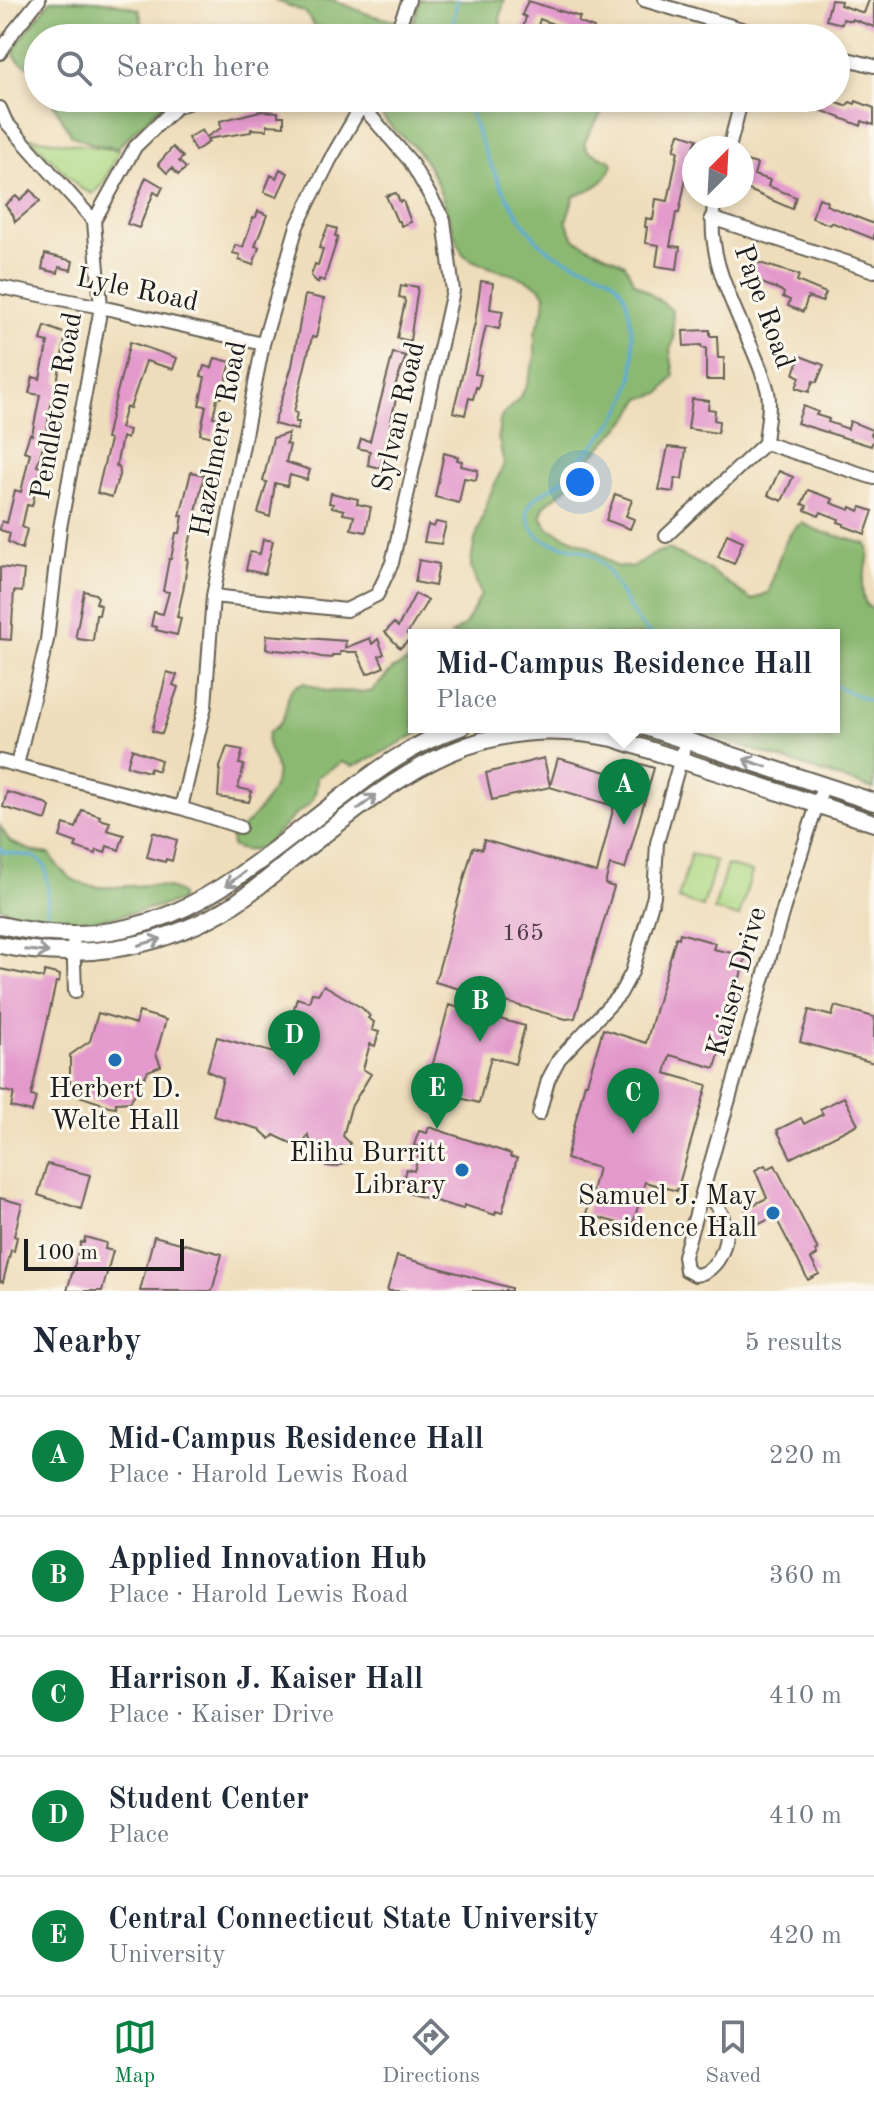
<!DOCTYPE html>
<html lang="en">
<head>
<meta charset="utf-8">
<style>
	:root { --surface:#fff; --page:#f2f2f3; --text:#1f2937; --muted:#747a83; --line:#e0e1e3; --accent:#0b8043 }
	body { margin:0; font-family:"Old Standard TT",serif; background:var(--page); color:var(--text) }
	.compass { position:absolute; left:682px; top:136px; width:72px; height:72px; border-radius:50%; background:var(--surface); box-shadow:0 4px 12px #0003; rotate:24deg }
	.scale { position:absolute; left:24px; bottom:20px; width:160px; box-sizing:border-box; padding-left:8px; border:4px solid #1c1c1c; border-top:0; font-size:22px; line-height:28px; white-space:nowrap; color:#1c1c1c; -webkit-text-stroke:6px #fbf7ec; paint-order:stroke }
	.you { position:absolute; left:580px; top:482px; width:28px; height:28px; margin:-20px; border:6px solid #fff; border-radius:50%; background:#1a73e8; box-shadow:0 0 0 12px #1a73e833 }
	.badge { display:grid; place-items:center; width:52px; height:52px; border-radius:50%; background:var(--accent); color:#fff; font-size:26px; font-weight:700 }
	.pin { position:absolute; translate:-50% -66px; filter:drop-shadow(0 2px 4px #0008) }
	.pin::after { content:''; position:absolute; top:42px; width:28px; height:24px; background:inherit; clip-path:polygon(0 0,100% 0,50% 100%) }
	.popup { position:absolute; left:408px; top:629px; width:432px; height:104px; box-sizing:border-box; display:grid; place-content:center; border-radius:0px; background:var(--surface); filter:drop-shadow(0 2px 6px #0005); font-size:26px; white-space:nowrap; color:var(--muted) }
	.popup b { font-size:30px; color:var(--text) }
	.popup::after { content:''; position:absolute; left:50%; top:100%; margin-left:-16px; border:16px solid transparent; border-top-color:var(--surface) }
	.list { margin:0; padding:0; list-style:none }
	h2 { display:flex; justify-content:space-between; align-items:center; height:104px; margin:0; padding:0 32px; font-size:34px }
	h2 small { font-size:26px; font-weight:400; color:var(--muted) }
	.list li { display:grid; grid-template-columns:52px 1fr auto; gap:24px; align-items:center; box-sizing:border-box; height:120px; padding:0 32px; border-top:2px solid var(--line) }
	.list b { display:block; font-size:30px; white-space:nowrap }
	.list p { margin:0; font-size:26px; white-space:nowrap; color:var(--muted) }
	.list em { font-size:26px; font-style:normal; color:var(--muted) }
	.icon { flex:none; width:44px; height:44px; fill:none; stroke:currentColor; stroke-width:2; stroke-linecap:round; stroke-linejoin:round }
	.map { position:relative; flex:none; width:874px; height:1291px; overflow:hidden }
	.search { position:absolute; background:var(--surface); box-shadow:0 4px 12px #0003; left:24px; right:24px; top:24px; height:88px; display:flex; align-items:center; gap:20px; box-sizing:border-box; padding:0 28px; border-radius:44px; color:var(--muted); font-size:30px }
	.sheet { height:704px; background:var(--surface) }
	nav { display:flex; justify-content:space-around; align-items:center; box-sizing:border-box; height:112px; border-top:2px solid var(--line); background:var(--surface); font-size:22px; color:var(--muted) }
	nav a { display:grid; justify-items:center; gap:4px }
	nav .on { color:var(--accent) }
	.map>svg:first-child { display:block }
	.green { fill:#afd985; stroke:#667a50; stroke-width:2 }
	.forest { fill:#8bb972; stroke:#546a47; stroke-width:2 }
	.lines { fill:none; stroke-linecap:round; stroke-linejoin:round }
	.stream { stroke:#5cabd6; stroke-width:3 }
	.building { fill:#e399cc }
	.minor-casing { stroke:#666053; stroke-width:16 }
	.secondary-casing { stroke:#666053; stroke-width:20 }
	.minor { stroke:#fff; stroke-width:12 }
	.secondary { stroke:#fff; stroke-width:16 }
	.oneway { stroke:#999 }
	.poi-dot { fill:#1f6fb2; stroke:#fbf7ec; stroke-width:3 }
	.labels { text-anchor:middle; dominant-baseline:central; stroke-width:6; stroke-linejoin:round; paint-order:stroke }
	.number-label { font-size:24px; fill:#4e3b48 }
	.street-label { font-size:28px; fill:#1c1c1c; stroke:#fbf7ec }
	.poi-label { font-size:28px; fill:#1c1c1c; stroke:#fbf7ec; text-anchor:end }
</style>
</head>
<body>
<div class="map">
<svg width="874" height="1291" viewBox="0 0 874 1291">
	<rect width="100%" height="100%" fill="#fbf7ec"/>
	<filter id="ink" filterUnits="userSpaceOnUse"><feTurbulence type="fractalNoise" baseFrequency=".0125" numOctaves="2"/><feDisplacementMap in="SourceGraphic" scale="16" xChannelSelector="R" yChannelSelector="G"/><feConvolveMatrix kernelMatrix="1 2 1 2 8 2 1 2 1" color-interpolation-filters="sRGB"/></filter>
	<filter id="wash" filterUnits="userSpaceOnUse"><feTurbulence type="fractalNoise" baseFrequency=".006" numOctaves="4" result="noise"/><feDisplacementMap in="SourceGraphic" scale="32" xChannelSelector="R" yChannelSelector="G"/><feGaussianBlur stdDeviation="1.8" result="paint"/><feColorMatrix in="noise" values="0 0 0 0 0 0 0 0 0 0 0 0 0 0 0 0 0 1.4 0 .05"/><feComposite in="paint" operator="in"/></filter>
	<g filter="url(#wash)">
		<rect width="100%" height="100%" fill="#eeddba"/>
		<path class="green" d="M30,138L119,150L104,182L93,194L80,188Z
			M691,854L716,861L703,907L678,899Z
			M727,865L752,872L739,917L714,910Z"/>
		<path class="forest" d="M51,0C79,0 115,0 139,10L146,38H38V72C29,64 13,64 14,49Z
			M274,0H333L370,15L408,24L414,20L420,0H504L500,20L504,38H348L314,25L305,12Z
			M50,98H166L167,100L117,148L99,146L72,136Z
			M379,98H608C607,110 589,129 584,144L588,151L611,161L613,164C608,182 592,190 574,196L566,221L574,239L625,264L633,281L672,310L674,340L670,350L674,376L661,393L640,399L630,417L589,459L572,483L544,506L541,516L548,528L590,547L617,567H632L658,552L669,549L704,566L752,600L769,592C775,573 783,532 802,523L819,531L867,544C874,565 854,582 867,606L874,609V789L683,727H834V635H451L465,625L481,595L471,568V561L475,540L489,497L504,464L498,436L500,421L502,415L518,400L526,387L535,358V333L544,309L545,295C536,274 482,271 463,254C444,217 445,181 414,147C400,132 377,122 379,98Z
			M411,660H414V727H432C404,738 380,757 352,766L342,762L317,777C317,786 316,795 311,802C307,807 301,810 296,814C279,830 259,862 232,846L231,837C247,827 280,790 276,769C274,755 263,748 269,732C298,716 276,689 304,683L326,691L371,692L393,669Z
			M0,826L10,842L35,852L50,854C84,916 141,867 181,894L180,901C121,916 58,935 0,907Z"/>
		<g class="lines">
			<path class="stream" d="M451,38L457,0
				M465,98C482,149 501,196 536,239C560,266 595,263 615,282C628,295 629,311 631,327C641,397 621,418 574,465C564,487 536,491 529,506C526,511 528,519 530,524C540,548 569,544 589,553C614,564 625,617 652,635
				M834,685L874,703
				M0,848L3,852L35,857L45,866L48,888L47,913"/>
		</g>
		<g id="blocks">
			<path class="building" d="M831,0L841,1L840,5L864,13L869,0H874V27L852,19V21L843,19L842,24L826,20Z
				M528,1L580,17L578,22L594,28L590,38L540,19L534,38H520L526,17L522,15Z
				M790,98H822L846,106L850,102L855,104L856,101L874,108V125L862,121L861,126Z
				M260,111L278,112V116H284V126L267,125V130L251,129V132L207,139L209,142L195,151L188,138L202,130L206,137L221,128L220,121Z
				M679,133L697,139L691,154L679,213H676L670,246L680,247L677,269L656,266L659,245L645,243L647,227H645L646,218L653,220L656,199L668,201L678,151L674,150Z
				M173,147L183,157L179,161L186,168L178,175L172,168L167,173L158,164Z
				M746,161L757,164L754,175L770,180L768,186L796,197L792,209L742,187V175Z
				M280,169L288,173L277,197L264,192L271,175L276,178Z
				M146,177L163,187L159,195L154,192L139,228L127,224Z
				M31,190L40,201L15,222L13,215L5,205L16,196L20,200Z
				M396,193L400,202L403,201L411,222L401,226L400,221H397L386,196Z
				M819,198L827,201L826,205L874,224V239L831,222L830,225L812,218Z
				M258,211L267,215L255,246L259,247L253,265L239,260L240,255L233,253L235,245L243,247L253,218L256,217Z
				M328,226L337,229L335,236L338,237L324,281L319,279L318,283L311,276L315,264L318,265L323,249L319,248Z
				M45,254L73,261L71,270L59,267L58,273L42,269Z
				M753,261L799,275L797,281L826,293L822,302L808,297L803,312L788,306L790,300L783,297L784,293L780,290L746,277Z
				M481,281L493,283L490,309L503,311L499,329L486,326L475,374L481,375L478,388L476,387L473,399L469,398L465,415L453,412L475,323Z
				M406,285L418,287L410,341L397,338L405,302L404,298L399,297L401,286L406,287Z
				M305,295L324,299L316,338L312,337L294,412L297,413L295,422H299L297,430L274,424L292,366Z
				M45,326L66,334L57,383L60,384L56,399H52L45,439L37,466L41,467L32,506L27,505L22,527L27,529L22,549L8,542L10,533L0,530V527L2,521L7,523L15,490L21,492L30,453L24,451L30,434L32,435L40,395L29,393L33,377L40,379L48,342L41,340Z
				M710,330V336H717L718,358H724V380H706V348H702L701,345L684,346L683,331Z
				M130,342L177,358L173,369L146,361L130,408L126,407L120,428L129,430L127,439L122,437L116,466L119,467L120,472L112,497L97,493L110,440L106,439L112,412Z
				M393,353L406,356L394,389L398,390L380,468L368,465L370,451L358,448L361,439L370,441Z
				M800,356L824,365L817,382L813,381L809,392L796,388L800,377L794,374Z
				M215,358L231,362L222,397L217,399L213,417L218,418L213,437L200,434L206,406L199,405L205,377L201,376L204,366L212,368Z
				M692,399L709,401L708,409L715,410L714,420L719,421L718,433L688,429Z
				M803,406L818,412L816,415L829,419L828,422L848,429L850,421L872,430L871,434L874,438L871,446L797,423Z
				M289,433L286,444L290,445L286,462L310,470L307,480L290,475L287,486L275,483L270,517L258,513L267,482L263,481L273,438Z
				M668,447L686,449L682,479L675,478L673,492L659,490Z
				M444,453L458,457L457,460L462,461L461,466L478,470L476,480L464,478L459,503L435,497Z
				M779,471L793,477L782,501L768,495Z
				M191,472L204,475L186,559H188L183,591L177,617L181,618L177,635L156,630L157,627L151,626L154,612L163,614L169,592L163,591L169,559H171L176,533H180L183,516H180Z
				M808,490L833,499L831,503L850,510L851,507L859,511L861,507L873,511L865,534L844,526V524L838,522L839,519L821,512L819,516L805,510L807,506L802,504Z
				M331,493L358,499L357,504L371,507L366,532L351,529L354,516L343,514L344,510L332,507L333,504L329,503Z
				M615,494L632,500L626,516L634,519L630,529L606,520Z
				M436,522L446,524L441,544L424,542L428,525L434,527Z
				M727,534L743,541L734,564L718,557Z
				M263,539L273,541L265,574L246,570L250,552L260,554Z
				M419,560L439,564L435,586L415,582Z
				M0,567L24,570L22,592L14,591L11,640L0,639Z
				M84,591L95,594L98,597L96,603L101,605L99,615H96L93,641L78,639L76,635Z
				M415,594L428,600L407,634L411,638L400,648L385,632L394,623L398,627Z
				M267,635L346,641L345,648L370,638L372,644L378,639L384,654L379,656L384,667L367,674L357,652H340V655H332V658L321,657L306,653L266,649Z
				M167,672L177,675L173,685L178,687L162,734L152,731Z
				M227,747L243,750L239,764L244,765L238,788L252,791L249,802L218,797L220,767Z
				M132,749L161,760L158,771L150,768L149,772L127,766Z
				M544,758L550,786L558,758L624,777L628,760L654,768L625,869L610,865L605,884L614,887L575,1018L566,1019L435,982L473,847L482,849L484,840L597,873L614,806L550,787L492,800L486,773Z
				M7,792L45,803L50,807L46,820L3,807Z
				M82,810L100,816L99,819L110,822L107,830L124,835L119,850L107,846L105,853L97,850L96,854L75,847L77,843L60,837L64,824L76,828Z
				M153,832L177,840L172,861L166,859L165,862L147,857Z
				M680,933L715,943L713,949L746,956L715,1068L670,1055L665,1073L707,1085L677,1191L645,1182L632,1227L586,1214L598,1168L566,1159L585,1083H587L603,1029L646,1043L676,937L679,938Z
				M0,969L43,978L45,971L60,975L59,982H56L31,1096L36,1097L32,1112L11,1107L14,1093L0,1090Z
				M324,985L362,1008L370,1016L368,1018L374,1022L372,1030L379,1032L375,1046L370,1044L363,1069L371,1074L351,1107L343,1136L350,1143L351,1155L344,1164L335,1167L326,1166L317,1158L308,1135L301,1148L274,1135L270,1139L259,1129L213,1116L223,1078L207,1071L217,1037L285,1056L292,1030L288,1029L297,998L309,1002L312,993L318,994Z
				M449,1005L525,1026L515,1064L491,1057L479,1103L426,1089Z
				M835,1006L874,1017V1063L800,1042L809,1010L832,1016Z
				M139,1012L166,1020L156,1054L161,1066L148,1071L130,1102L116,1103V1107L109,1106L79,1096L81,1092L70,1085V1055L90,1041L98,1013L136,1024Z
				M844,1097L858,1124L791,1158L777,1130L801,1118L804,1124L823,1114L820,1109Z
				M429,1127L511,1154L510,1157L517,1158L502,1213L496,1211L495,1215L464,1205L463,1209L408,1193L410,1187L402,1184L406,1169L414,1171L421,1148L414,1145L419,1131L427,1133Z
				M47,1164L90,1175L81,1209L38,1195Z
				M765,1165L767,1169L775,1165L818,1250L815,1251L817,1255L811,1259L819,1274L808,1280L775,1216L754,1227L745,1209L767,1198L755,1170Z
				M0,1198L22,1204L14,1236L17,1237L14,1251L11,1250L3,1282L0,1281Z
				M154,1236L222,1254L212,1291H140Z
				M85,1237L106,1243L105,1249L113,1251L102,1291H67L81,1242L84,1243Z
				M397,1256L511,1288V1291H387Z"/>
		</g>
	</g>
	<g filter="url(#ink)">
		<use href="#blocks" fill-opacity="0" stroke="#666053" stroke-width="2"/>
		<g class="lines">
			<defs>
				<path id="minor" d="M644,0L772,38
					M394,38L409,0
					M0,53L14,31L39,0
					M836,56L874,66
					M0,108L6,122L94,221
					M729,148L742,98
					M711,218L874,271
					M0,287L101,307L263,344
					M765,443L874,478
					M666,536L765,443C766,427 772,404 767,388C749,326 699,263 716,196
					M213,596L346,610L377,595L392,563L453,291L444,220L410,161L362,106L338,98
					M0,761L181,808L240,827
					M17,765L47,640L60,528L101,307L94,221L135,147L176,107L202,98
					M181,808L205,706L213,596L263,344L297,226L330,160L366,98
					M73,933L75,992
					M539,1114L548,1080L559,1059L620,994L632,972L654,896L657,843L686,740
					M703,1193C711,1200 720,1207 723,1218C731,1240 720,1272 695,1275L686,1270L684,1256L784,907L823,786"/>
				<path id="secondary" d="M645,727L874,802
					M0,925C150,960 226,887 336,802C375,771 413,743 461,727
					M0,945C77,961 154,950 223,911C247,897 269,878 291,860C395,780 471,709 613,738L874,823"/>
			</defs>
			<use href="#minor" class="minor-casing"/>
			<use href="#secondary" class="secondary-casing"/>
			<use href="#minor" class="minor"/>
			<use href="#secondary" class="secondary"/>
		</g>
		<defs><path id="oneway-shaft" d="M-6 0H5M1.5-3L5.5 0L1.5 3" fill="none" stroke-width="1.6" stroke-linecap="round" stroke-linejoin="round" transform="scale(2)"/></defs>
		<g class="oneway">
			<use href="#oneway-shaft" transform="translate(755 763) rotate(-162)"/>
			<use href="#oneway-shaft" transform="translate(367 802) rotate(-38)"/>
			<use href="#oneway-shaft" transform="translate(235 879) rotate(144)"/>
			<use href="#oneway-shaft" transform="translate(150 942) rotate(-16)"/>
			<use href="#oneway-shaft" transform="translate(37 951) rotate(6)"/>
		</g>
	</g>
	<g class="poi-dot">
		<circle cx="115" cy="1060" r="8"/>
		<circle cx="462" cy="1170" r="8"/>
		<circle cx="773" cy="1213" r="8"/>
	</g>
	<g class="labels">
		<g class="number-label">
			<text x="523" y="934">165</text>
		</g>
		<g class="street-label">
			<text transform="translate(137 291) rotate(12)">Lyle Road</text>
			<text transform="translate(763 307) rotate(70)">Pape Road</text>
			<text transform="translate(58 406) rotate(-80)">Pendleton Road</text>
			<text transform="translate(400 417) rotate(-77)">Sylvan Road</text>
			<text transform="translate(220 439) rotate(-79)">Hazelmere Road</text>
			<text transform="translate(738 982) rotate(-74)">Kaiser Drive</text>
		</g>
		<g class="poi-label">
			<text x="115" y="1090" text-anchor="middle">Herbert D.<tspan x="115" dy="32">Welte Hall</tspan></text>
			<text x="446" y="1154">Elihu Burritt<tspan x="446" dy="32">Library</tspan></text>
			<text x="757" y="1197">Samuel J. May<tspan x="757" dy="32">Residence Hall</tspan></text>
		</g>
	</g>
</svg>
<svg class="compass" viewBox="-18 -18 36 36"><path d="M0-13l5 13h-10z" fill="#e53935"/><path d="M0 13l5-13h-10z" fill="#747a83"/></svg>
<div class="scale">100 m</div>
<div class="you"></div>
<div class="pin badge" style="left:624px;top:825px">A</div>
<div class="popup"><b>Mid-Campus Residence Hall</b>Place</div>
<div class="pin badge" style="left:480px;top:1042px">B</div>
<div class="pin badge" style="left:633px;top:1134px">C</div>
<div class="pin badge" style="left:294px;top:1076px">D</div>
<div class="pin badge" style="left:437px;top:1129px">E</div>
<div class="search"><svg class="icon" aria-label="search" viewBox="0 0 24 24"><circle cx="10" cy="10" r="6"/><path d="M15 15l6 6"/></svg>Search here</div>
</div>
<section class="sheet">
<h2>Nearby<small>5 results</small></h2>
<ul class="list">
<li><span class="badge">A</span><div><b>Mid-Campus Residence Hall</b><p>Place · Harold Lewis Road</p></div><em>220 m</em></li>
<li><span class="badge">B</span><div><b>Applied Innovation Hub</b><p>Place · Harold Lewis Road</p></div><em>360 m</em></li>
<li><span class="badge">C</span><div><b>Harrison J. Kaiser Hall</b><p>Place · Kaiser Drive</p></div><em>410 m</em></li>
<li><span class="badge">D</span><div><b>Student Center</b><p>Place</p></div><em>410 m</em></li>
<li><span class="badge">E</span><div><b>Central Connecticut State University</b><p>University</p></div><em>420 m</em></li>
</ul>
</section>
<nav>
<a class="on"><svg class="icon" aria-label="map" viewBox="0 0 24 24"><path d="M3 6l6-2 6 2 6-2v14l-6 2-6-2-6 2zM9 4v14M15 6v14"/></svg>Map</a>
<a><svg class="icon" aria-label="directions" viewBox="0 0 24 24"><path d="M12 3l9 9-9 9-9-9zM9 14v-3h6M13 9l2 2-2 2"/></svg>Directions</a>
<a><svg class="icon" aria-label="saved" viewBox="0 0 24 24"><path d="M7 4h10v16l-5-4-5 4z"/></svg>Saved</a>
</nav>
</body>
</html>
